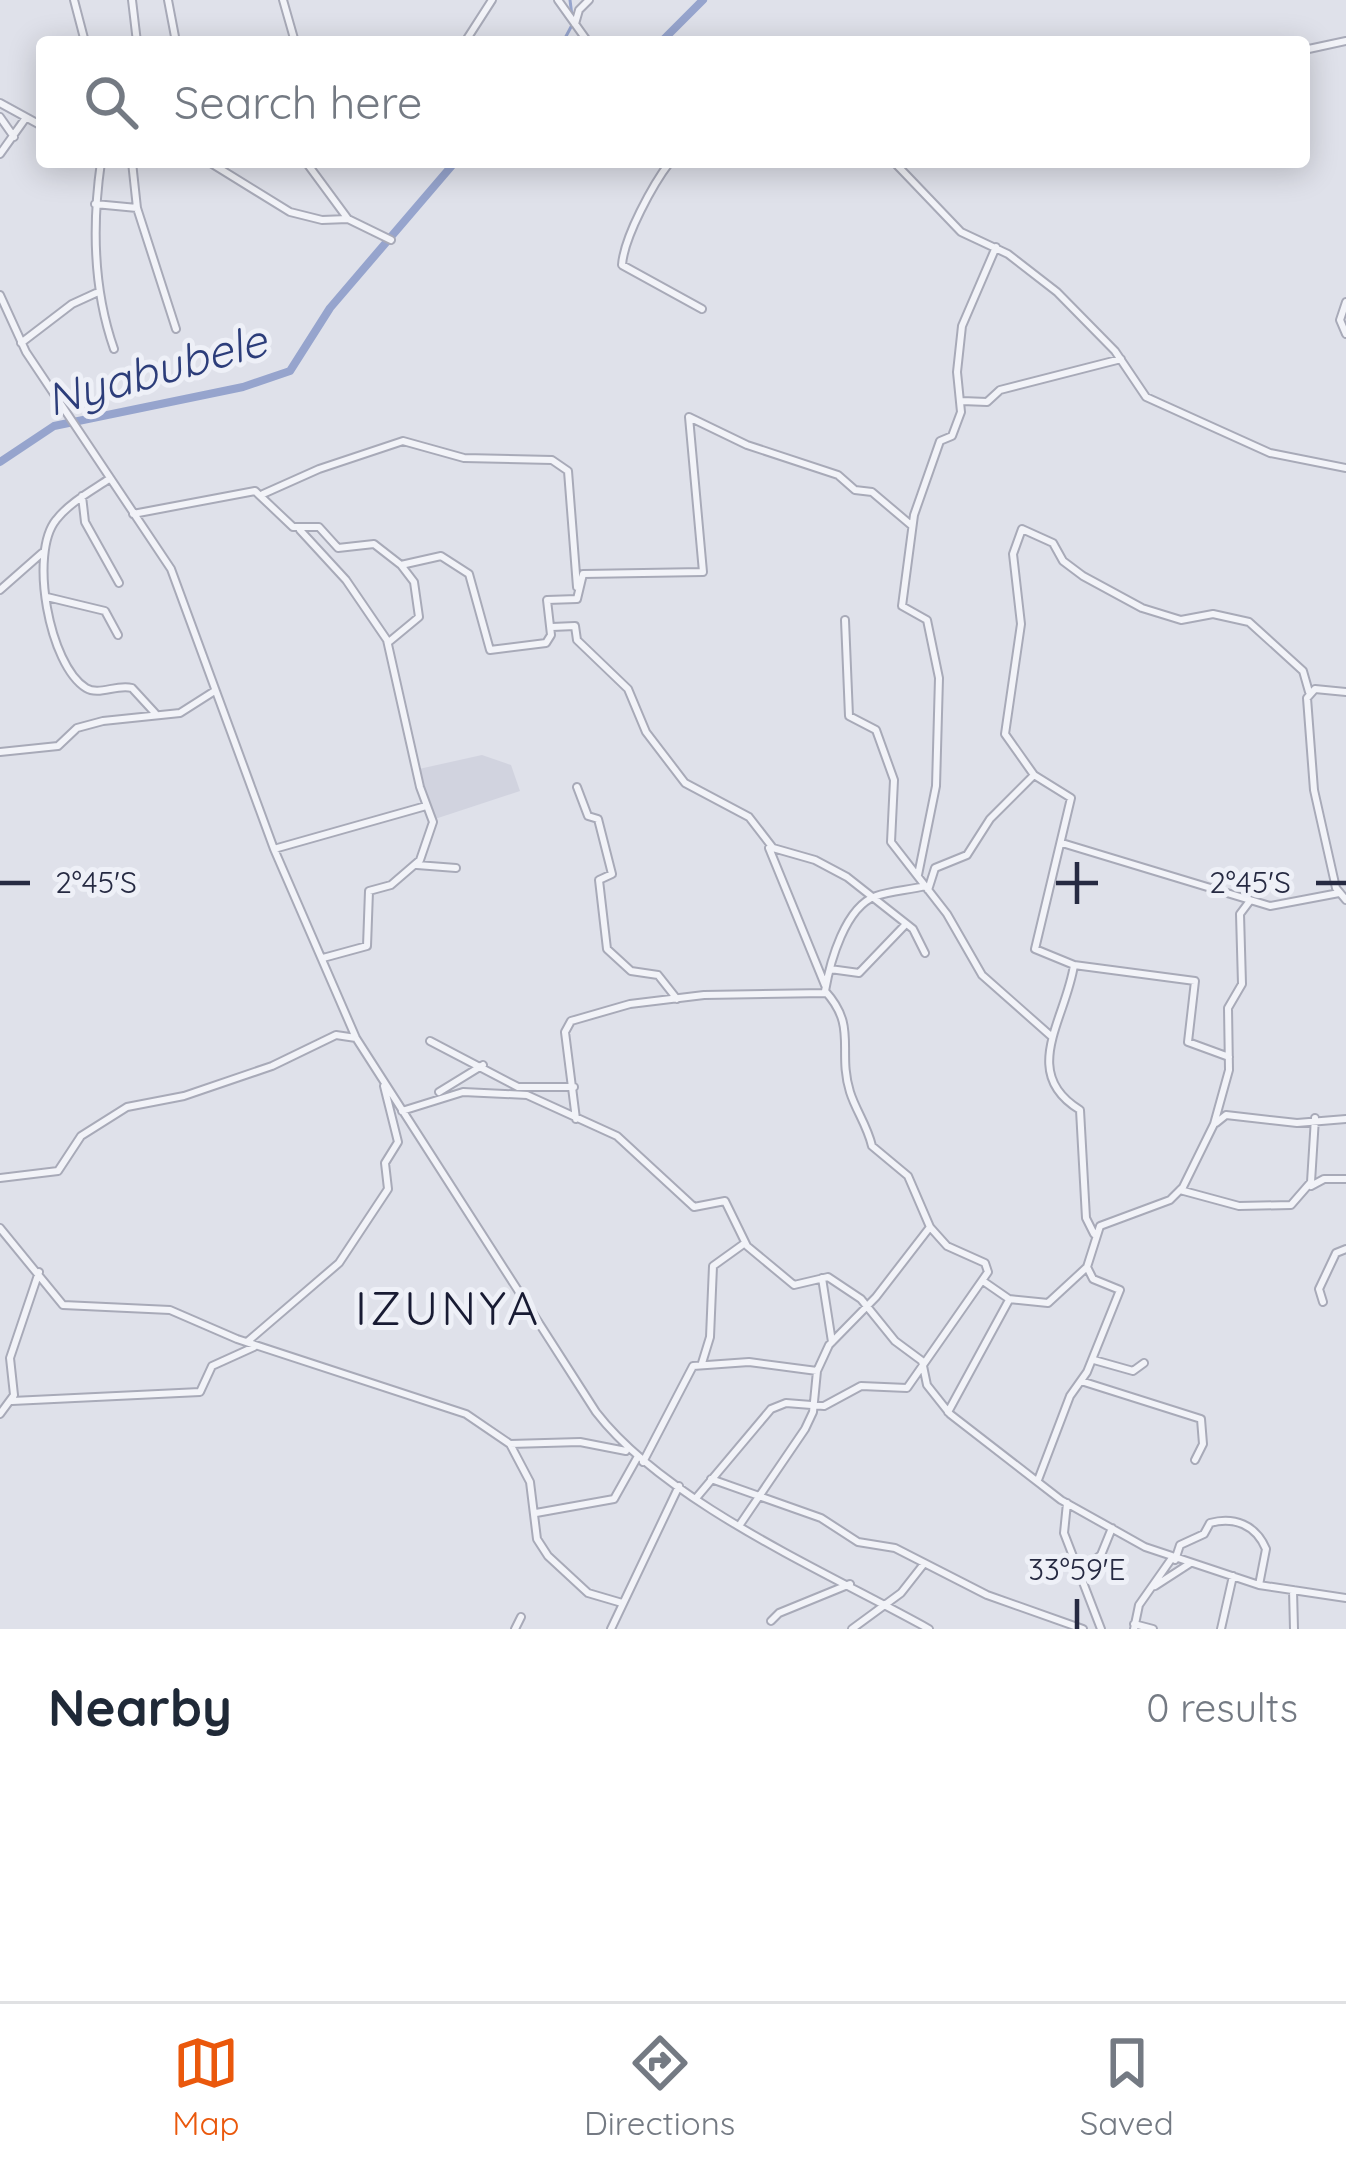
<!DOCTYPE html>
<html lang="en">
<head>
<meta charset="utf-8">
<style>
	:root { --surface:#fff; --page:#f6f6f7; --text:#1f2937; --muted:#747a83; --line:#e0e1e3; --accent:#ea580c }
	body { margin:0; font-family:Quicksand,sans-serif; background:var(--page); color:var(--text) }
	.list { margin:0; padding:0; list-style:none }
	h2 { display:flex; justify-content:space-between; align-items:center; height:156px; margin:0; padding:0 48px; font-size:51px }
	h2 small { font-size:39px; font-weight:400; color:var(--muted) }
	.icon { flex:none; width:66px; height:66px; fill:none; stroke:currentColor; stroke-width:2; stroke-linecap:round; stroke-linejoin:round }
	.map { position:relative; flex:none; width:1346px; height:1629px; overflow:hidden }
	.search { position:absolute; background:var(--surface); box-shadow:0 6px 30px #0003; left:36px; right:36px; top:36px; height:132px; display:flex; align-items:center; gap:30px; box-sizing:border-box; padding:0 42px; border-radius:12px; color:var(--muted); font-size:45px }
	.sheet { height:372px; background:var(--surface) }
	nav { display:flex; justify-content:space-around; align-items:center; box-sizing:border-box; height:168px; border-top:3px solid var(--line); background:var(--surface); font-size:33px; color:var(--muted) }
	nav a { display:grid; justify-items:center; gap:6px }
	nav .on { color:var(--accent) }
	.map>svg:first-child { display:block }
	.built { fill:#d1d3df }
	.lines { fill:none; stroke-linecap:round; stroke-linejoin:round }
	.stream { stroke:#96a4cd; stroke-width:3 }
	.river { stroke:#96a4cd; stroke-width:8 }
	.minor-casing { stroke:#a8aab8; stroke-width:10 }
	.minor { stroke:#f2f3f8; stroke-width:6 }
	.ticks { fill:none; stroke:#262a42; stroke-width:4.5 }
	.labels { text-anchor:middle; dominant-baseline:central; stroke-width:10; stroke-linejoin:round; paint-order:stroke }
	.water-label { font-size:45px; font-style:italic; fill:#2c3d7a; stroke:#eef0f7 }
	.quarter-label { font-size:48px; letter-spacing:3px; fill:#181b33; stroke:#eef0f7 }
	.ticks-label { font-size:30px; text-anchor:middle; fill:#262a42; stroke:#eef0f7; stroke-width:10; stroke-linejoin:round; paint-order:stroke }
</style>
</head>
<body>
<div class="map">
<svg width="1346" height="1629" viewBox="0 0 1346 1629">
	<rect width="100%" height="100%" fill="#dfe1ea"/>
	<path class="built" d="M482,755L511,765L520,791L435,819L419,769Z"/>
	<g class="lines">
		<path class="stream" d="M570,0L572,16
			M563,42L572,25"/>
		<path class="river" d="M661,42L703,0
			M0,462L54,426L243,387L290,371L330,308L455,162"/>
		<defs>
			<path id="minor" d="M74,0L85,42
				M132,0L137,42
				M168,0L176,42
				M283,0L295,42
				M558,0L588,42
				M575,24L579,10L589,0
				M465,42L492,0
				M1304,50L1346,41
				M0,103L42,126
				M0,117L14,137
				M0,154L25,119
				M101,162C92,225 93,289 114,349
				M132,162L137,208L176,329
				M209,162L290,212L322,220L348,219L391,240
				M306,162L348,219
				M670,162C653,184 624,237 622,265L702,309
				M894,162L961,232L1008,254L1057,292L1115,351L1146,397L1270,453L1346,468
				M95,204L137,208
				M0,295L26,352L171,569L274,849L356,1038L596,1412C666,1503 827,1572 929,1629
				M1346,302L1340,320L1346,334
				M21,343L72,304L96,293
				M962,401L987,402L1000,390L1121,359
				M109,479C91,491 69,503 56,520C29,553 49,665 86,688C99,696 116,684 132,688L155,713
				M263,494L319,469L403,441L464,458L552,460L568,471L577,587
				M82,496L85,522L119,583
				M133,514L255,491L293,527H319L338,548L374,544L401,565L441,556L469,574L490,650L546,643L551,635L547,600L577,599L583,574L703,572L689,417L747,445L838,475L855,490L872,492L911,525
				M300,530L346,580L387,640L420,787L433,822L420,860L391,885L369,891L367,946L323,958
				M0,590L42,553
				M47,597L105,611L118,635
				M845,620L849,716L876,730L894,780L891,842L947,914L982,975L1051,1036
				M552,627L575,626L577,640L628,689L646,732L685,783L749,817L773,848L815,860L847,877L913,929L925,953
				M390,641L419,617L414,582L401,565
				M1346,692L1315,689L1307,698L1314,790L1336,888L1346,900
				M0,752L58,746L77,728L103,721L180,713L213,692
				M577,787L588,816L598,819L612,874L599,880L607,949L631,971L658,975L677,999
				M1062,843L1270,906L1339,893
				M769,848L825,985
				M274,849L426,806
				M417,865L456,868
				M918,875L936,786L939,678L927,620L902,606L914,515L940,441L952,436L961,412L957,372L962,326L996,247
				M928,890L935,868L967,855L990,819L1034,775
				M1074,965C1066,1019 1019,1073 1080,1110L1086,1218L1094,1234
				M830,969L859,973L906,924
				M430,1041L518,1087H574
				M1229,1057L1188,1042L1195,981L1074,965L1035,949L1071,798L1034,775L1005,734L1021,624L1013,554L1022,529L1053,543L1063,561L1083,576L1142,608L1181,620L1213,614L1249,622L1303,671L1309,692
				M439,1092L483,1065
				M402,1111L463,1092L527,1095L617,1136L694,1207L725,1201L747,1246L794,1285L828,1277L861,1299L895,1341L922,1361L927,1385L950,1414L1061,1500L1145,1547L1259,1585L1346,1598
				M576,1119L565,1032L571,1021L630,1004L704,995L826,993
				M1216,1123L1226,1115L1297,1123L1346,1119
				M0,1178L58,1171L81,1136L127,1107L184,1096L272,1066L336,1035L356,1038
				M1311,1186L1324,1179H1346
				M1180,1190L1239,1206L1291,1205L1311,1182L1315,1118
				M0,1228L63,1305L170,1310L237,1339L466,1414L510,1444L530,1482L537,1539L548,1556L588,1593L622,1603
				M822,1278L832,1342
				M983,1281L1009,1299L1048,1303L1087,1267L1100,1226L1170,1200L1183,1187L1214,1124L1229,1070L1228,1008L1242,984L1240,914L1249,902
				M1323,1302L1319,1289L1336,1253L1346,1249
				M247,1342L339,1263L388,1189L385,1163L398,1142L384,1086
				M1094,1360L1133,1371L1144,1363
				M702,1363L710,1337L713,1266L745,1243
				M1081,1381L1201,1419L1203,1444L1195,1460
				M12,1401L200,1392L212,1366L254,1347
				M948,1412L1009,1300
				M0,1414L14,1395L10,1358L39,1272
				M510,1444L580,1442L626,1451
				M643,1462L693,1366L749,1362L817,1371
				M711,1479L821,1518L858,1542L895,1548L987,1595L1083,1629
				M1038,1480L1070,1396L1087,1372L1120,1290L1093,1279L1087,1267
				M697,1497L771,1409L786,1403L824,1406L861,1386L907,1388L988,1272L985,1263L947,1246L930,1227L908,1176L872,1146C867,1125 856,1111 850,1092C837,1050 858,1027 825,991C830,962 845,907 876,896C891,891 909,890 925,886
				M1067,1503L1064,1533L1101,1629
				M536,1513L614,1499L637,1458
				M741,1523L805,1429L813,1412L817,1371L829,1345L876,1297L930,1227
				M1175,1560L1180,1545L1204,1534L1210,1523C1234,1516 1256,1525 1266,1549L1259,1585
				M1080,1571L1101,1555L1112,1528
				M1155,1586L1189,1564
				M1293,1590L1294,1629
				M771,1621L779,1613L850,1584
				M1134,1624L1153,1629
				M515,1629L521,1617
				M611,1629L679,1486
				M852,1629L901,1593L923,1565
				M1134,1629L1139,1605L1172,1558
				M1221,1629L1233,1576"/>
		</defs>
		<use href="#minor" class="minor-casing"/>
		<use href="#minor" class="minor"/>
	</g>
	<path class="ticks" d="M1077,862V904M0,883H30M1056,883H1098M1316,883H1346M1077,1599V1629"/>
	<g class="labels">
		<g class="water-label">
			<text transform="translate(156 369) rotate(-16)">Nyabubele</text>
		</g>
		<g class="quarter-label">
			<text x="448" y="1307">IZUNYA</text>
		</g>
	</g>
	<g class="ticks-label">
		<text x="96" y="893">2°45'S</text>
		<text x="1250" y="893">2°45'S</text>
		<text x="1077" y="1580">33°59'E</text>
	</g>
</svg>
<div class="search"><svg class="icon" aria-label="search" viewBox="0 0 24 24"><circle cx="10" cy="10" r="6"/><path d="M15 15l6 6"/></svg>Search here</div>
</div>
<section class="sheet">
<h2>Nearby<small>0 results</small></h2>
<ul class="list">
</ul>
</section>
<nav>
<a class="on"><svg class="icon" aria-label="map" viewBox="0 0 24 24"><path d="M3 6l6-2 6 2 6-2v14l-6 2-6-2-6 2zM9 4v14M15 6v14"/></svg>Map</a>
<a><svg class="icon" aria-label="directions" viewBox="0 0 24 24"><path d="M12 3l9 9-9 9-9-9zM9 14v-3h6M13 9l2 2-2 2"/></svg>Directions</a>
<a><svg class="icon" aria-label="saved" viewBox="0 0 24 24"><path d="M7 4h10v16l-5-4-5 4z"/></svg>Saved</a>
</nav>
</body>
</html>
